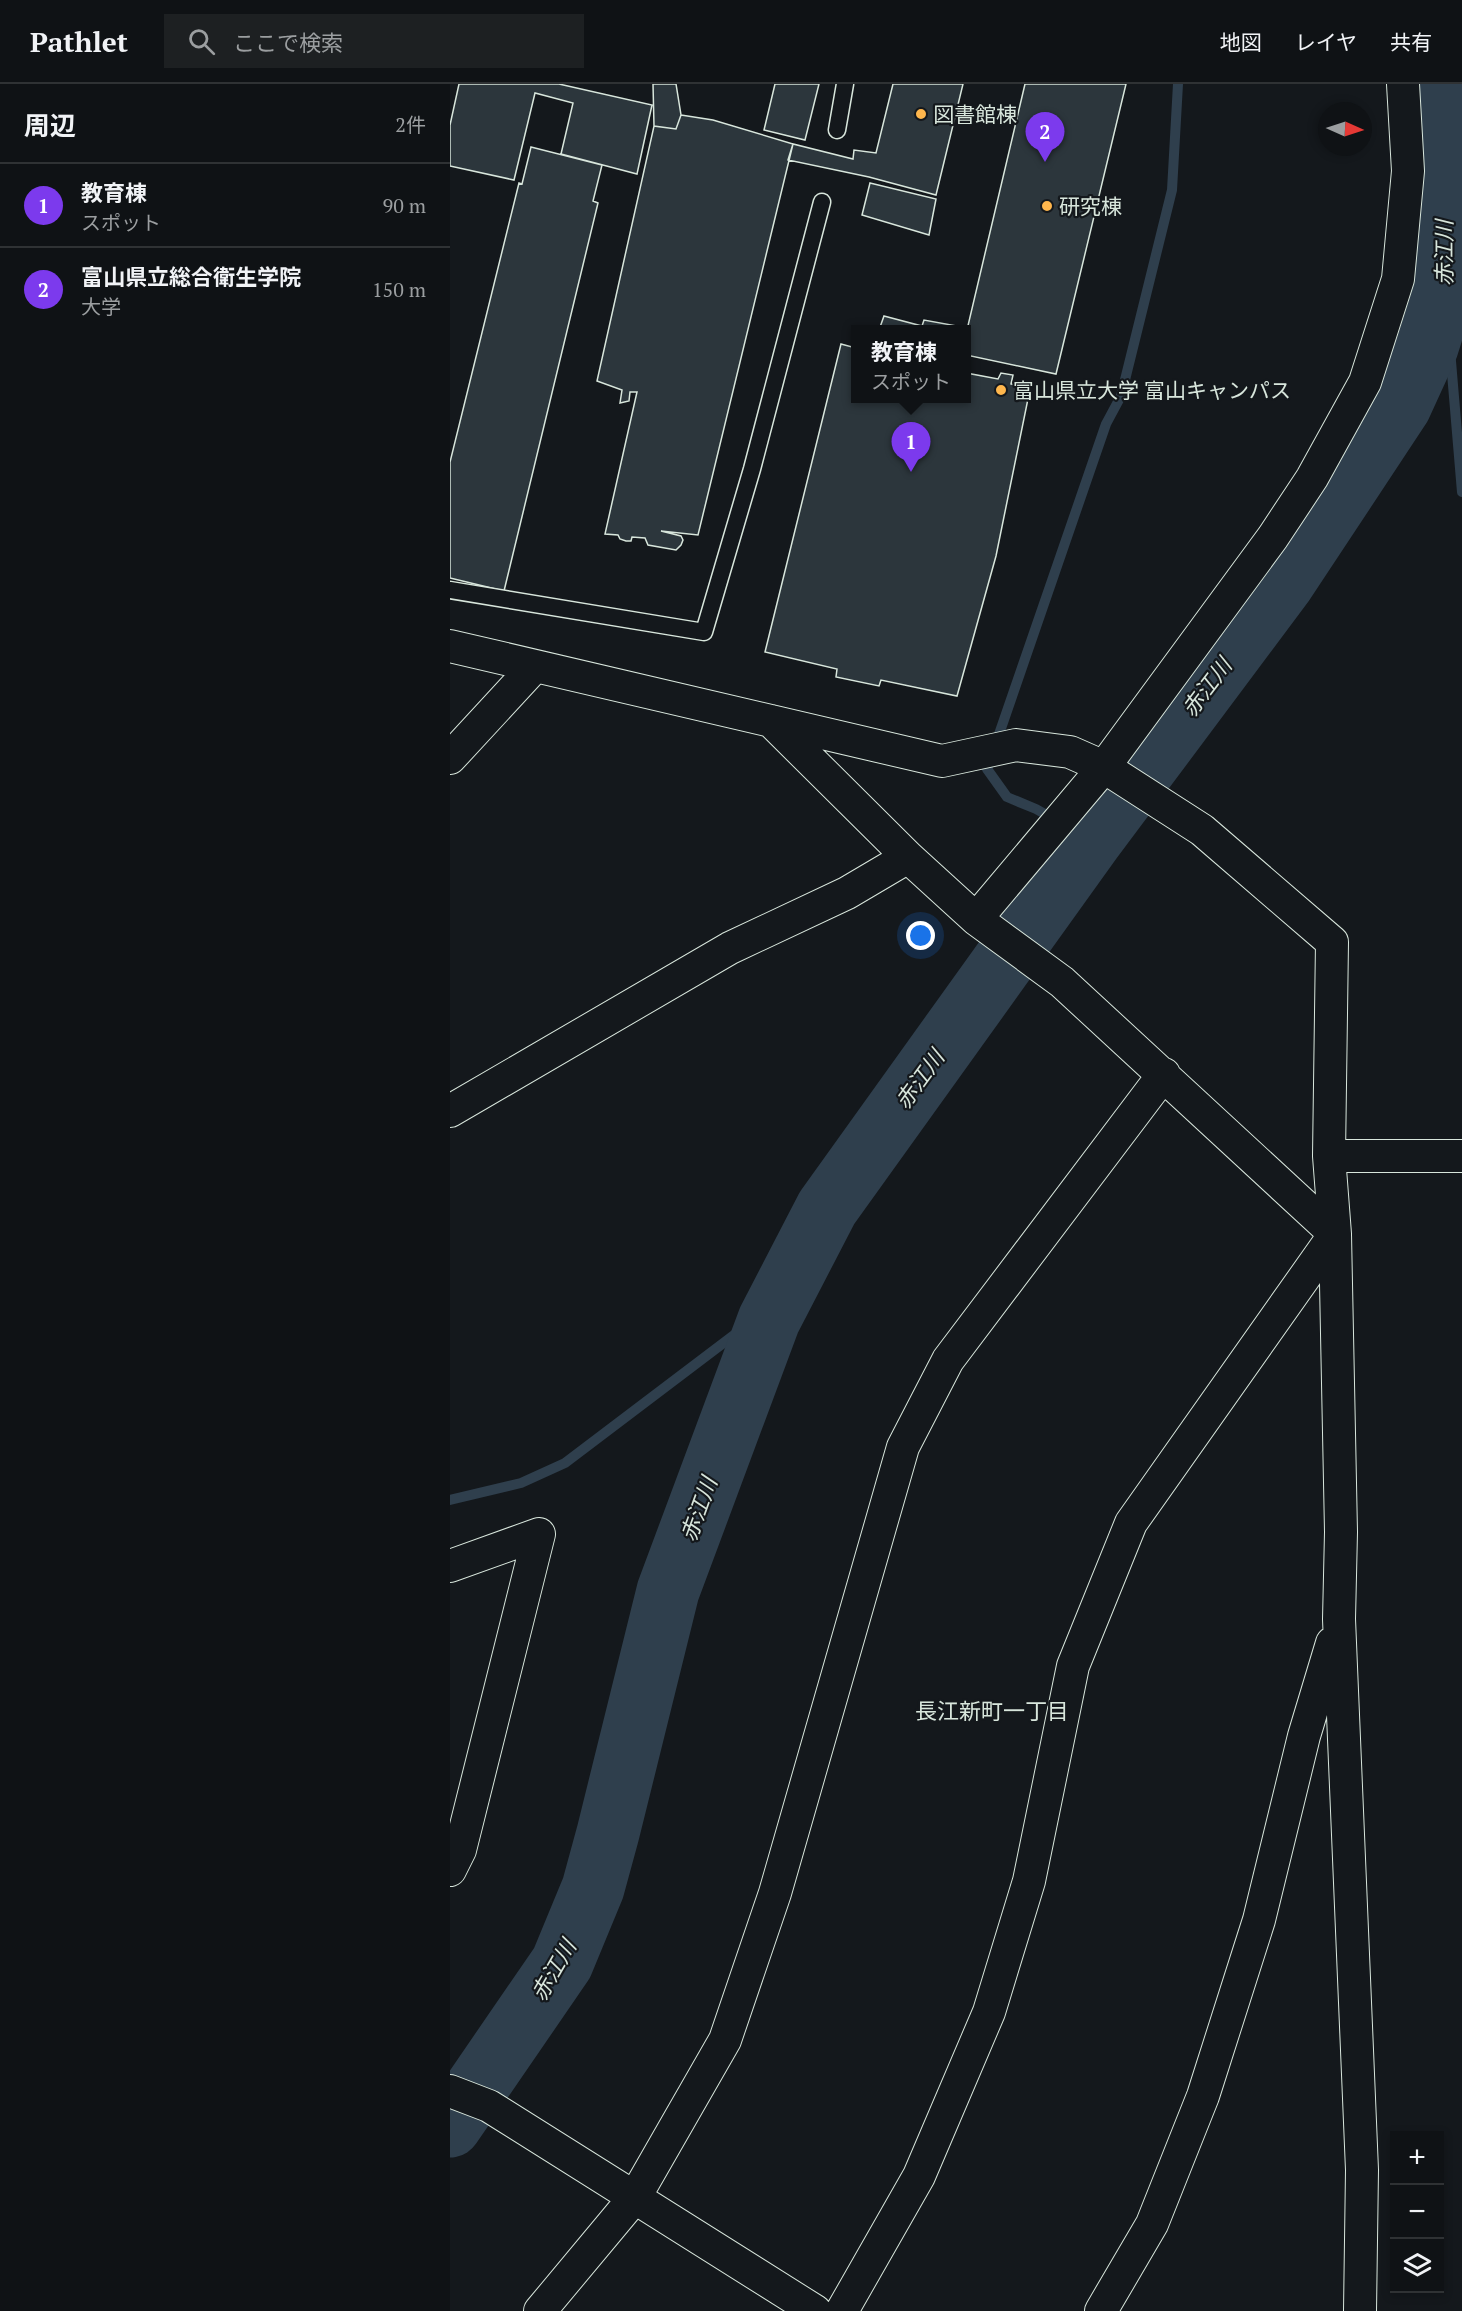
<!DOCTYPE html>
<html lang="ja">
<head>
<meta charset="utf-8">
<style>
	:root { --surface:#0f1215; --page:#1d2022; --text:#f1f3f6; --muted:#9b9ea0; --line:#2f3234; --accent:#7c3aed }
	body { margin:0; font-family:"PT Serif","Noto Sans JP",serif; background:var(--page); color:var(--text) }
	.controls { position:absolute; right:18px; bottom:18px; display:grid; overflow:hidden; border-radius:0px; box-shadow:0 3px 9px #0003 }
	.controls button { width:54px; height:54px; display:grid; place-items:center; padding:0; border:0; border-bottom:2px solid var(--line); background:var(--surface); color:var(--text); font:30px sans-serif }
	.compass { position:absolute; left:868px; top:18px; width:54px; height:54px; border-radius:50%; background:var(--surface); box-shadow:0 3px 9px #0003; rotate:93deg }
	.you { position:absolute; left:471px; top:852px; width:21px; height:21px; margin:-15px; border:4px solid #fff; border-radius:50%; background:#1a73e8; box-shadow:0 0 0 9px #1a73e833 }
	.badge { display:grid; place-items:center; width:39px; height:39px; border-radius:50%; background:var(--accent); color:#fff; font-size:20px; font-weight:700 }
	.pin { position:absolute; translate:-50% -50px; filter:drop-shadow(0 2px 3px #0008) }
	.pin::after { content:''; position:absolute; top:32px; width:21px; height:18px; background:inherit; clip-path:polygon(0 0,100% 0,50% 100%) }
	.popup { position:absolute; left:401px; top:241px; width:120px; height:78px; box-sizing:border-box; display:grid; place-content:center; border-radius:0px; background:var(--surface); filter:drop-shadow(0 2px 4px #0005); font-size:20px; white-space:nowrap; color:var(--muted) }
	.popup b { font-size:22px; color:var(--text) }
	.popup::after { content:''; position:absolute; left:50%; top:100%; margin-left:-12px; border:12px solid transparent; border-top-color:var(--surface) }
	.list { margin:0; padding:0; list-style:none }
	h2 { display:flex; justify-content:space-between; align-items:center; height:78px; margin:0; padding:0 24px; font-size:26px }
	h2 small { font-size:20px; font-weight:400; color:var(--muted) }
	.list li { display:grid; grid-template-columns:39px 1fr auto; gap:18px; align-items:center; box-sizing:border-box; height:84px; padding:0 24px; border-top:2px solid var(--line) }
	.list b { display:block; font-size:22px; white-space:nowrap }
	.list p { margin:0; font-size:20px; white-space:nowrap; color:var(--muted) }
	.list em { font-size:20px; font-style:normal; color:var(--muted) }
	.icon { flex:none; width:33px; height:33px; fill:none; stroke:currentColor; stroke-width:2; stroke-linecap:round; stroke-linejoin:round }
	.map { position:relative; flex:none; width:1012px; height:2227px; overflow:hidden }
	header { display:flex; align-items:center; gap:36px; box-sizing:border-box; height:84px; padding:0 30px; background:var(--surface); border-bottom:2px solid var(--line) }
	header strong { font-size:28px }
	nav { display:flex; gap:33px; margin-inline-start:auto; font-size:21px }
	.search { width:420px; height:54px; background:var(--page); display:flex; align-items:center; gap:15px; box-sizing:border-box; padding:0 21px; border-radius:0px; color:var(--muted); font-size:22px }
	main { display:flex }
	aside { flex:1; background:var(--surface) }
	.map>svg:first-child { display:block }
	.lines { fill:none; stroke-linecap:round; stroke-linejoin:round }
	.stream { stroke:#2f3f4d; stroke-width:10 }
	.river { stroke:#2f3f4d; stroke-width:63 }
	.building { fill:#2c363c; stroke:#d8e6dc; stroke-width:1.5 }
	.lane-casing { stroke:#d8e6dc; stroke-width:19 }
	.street-casing { stroke:#d8e6dc; stroke-width:34 }
	.lane { stroke:#14181c; stroke-width:16 }
	.street { stroke:#14181c; stroke-width:32 }
	.poi-dot { fill:#ffb74d; stroke:#14181c; stroke-width:2 }
	.labels { text-anchor:middle; dominant-baseline:central; stroke-width:4.5; stroke-linejoin:round; paint-order:stroke }
	.poi-label { font-size:21px; fill:#d8e6dc; stroke:#14181c; text-anchor:start }
	.water-label { font-size:22px; font-style:italic; fill:#d8e6dc; stroke:#14181c }
	.neighbourhood-label { font-size:22px; fill:#d8e6dc; stroke:#14181c }
</style>
</head>
<body>
<header>
<strong>Pathlet</strong>
<div class="search"><svg class="icon" aria-label="search" viewBox="0 0 24 24"><circle cx="10" cy="10" r="6"/><path d="M15 15l6 6"/></svg>ここで検索</div>
<nav><a>地図</a><a>レイヤ</a><a>共有</a></nav>
</header>
<main>
<aside>
<h2>周辺<small>2件</small></h2>
<ul class="list">
<li><span class="badge">1</span><div><b>教育棟</b><p>スポット</p></div><em>90 m</em></li>
<li><span class="badge">2</span><div><b>富山県立総合衛生学院</b><p>大学</p></div><em>150 m</em></li>
</ul>
</aside>
<div class="map">
<svg width="1012" height="2227" viewBox="0 0 1012 2227">
	<rect width="100%" height="100%" fill="#14181c"/>
	<g class="lines">
		<path class="stream" d="M995,206L1012,408
			M641,756L586,725L557,713L537,685L656,340L671,312L722,106L728,0
			M0,1416L71,1399L115,1379L284,1251L319,1236"/>
		<path class="river" d="M0,2042L112,1879L143,1804L158,1749L218,1507L319,1236L377,1124L641,756L833,499L950,322L977,263L995,206L991,0"/>
	</g>
	<path class="building" d="M9,0H109L202,21L187,90L111,70L123,19L85,9L64,96L0,82V41Z
		M203,0H226L231,31L226,45L204,42Z
		M325,0H369L355,56L314,46Z
		M443,0H513L486,111L419,93L338,76L343,60L403,75L404,66L426,69Z
		M575,0H676L606,290L516,271V250Z
		M231,31L263,36L343,60L248,451L211,447L231,452L233,456L231,461L226,466L198,461L195,454L182,453L181,457H176L170,455L168,451L155,450L187,308H180L179,317L170,319L172,306L147,297L204,42L226,45Z
		M81,63L152,81L143,117L148,119L54,507L0,494V378L69,99L72,100Z
		M420,99L486,115L479,151L412,131Z
		M434,232L472,242L474,236L518,244L516,250V246H429Z
		M391,260L406,264V314H516V289L548,295L551,289L563,291L561,300L580,305L546,472L507,612L431,596L429,602L386,593L387,585L315,568Z"/>
	<g class="lines">
		<defs>
			<path id="lane" d="M387,46L395,0
				M0,506L254,548L302,385L372,118"/>
			<path id="street" d="M0,562L492,677L566,661L620,668L654,683L752,746L882,858L879,1072L885,1150L891,1448L889,1535L912,2086L910,2227
				M321,637L458,773
				M0,674L85,582
				M526,835L654,683L823,453L862,394L915,298L948,195L958,87L953,0
				M0,1027L280,864L397,809L458,773L526,835L612,898L885,1150
				M879,1072H1012
				M0,1482L89,1450L10,1766L0,1786
				M0,2007L39,2022L365,2227
				M90,2227L185,2113L275,1956L325,1809L453,1363L498,1276L714,990
				M392,2227L469,2092L539,1928L579,1797L623,1582L681,1439L885,1150
				M651,2227L702,2140L753,2012L809,1836L854,1652L882,1559"/>
		</defs>
		<use href="#lane" class="lane-casing"/>
		<use href="#street" class="street-casing"/>
		<use href="#lane" class="lane"/>
		<use href="#street" class="street"/>
	</g>
	<g class="poi-dot">
		<circle cx="471" cy="30" r="6"/>
		<circle cx="597" cy="122" r="6"/>
		<circle cx="551" cy="306" r="6"/>
	</g>
	<g class="labels">
		<g class="poi-label">
			<text x="483" y="30">図書館棟</text>
			<text x="609" y="122">研究棟</text>
			<text x="563" y="306">富山県立大学 富山キャンパス</text>
		</g>
		<g class="water-label">
			<text transform="translate(993 169) rotate(-90)">赤江川</text>
			<text transform="translate(756 603) rotate(-53)">赤江川</text>
			<text transform="translate(469 995) rotate(-54)">赤江川</text>
			<text transform="translate(248 1425) rotate(-70)">赤江川</text>
			<text transform="translate(103 1886) rotate(-60)">赤江川</text>
		</g>
		<g class="neighbourhood-label">
			<text x="542" y="1626">長江新町一丁目</text>
		</g>
	</g>
</svg>
<div class="controls">
<button>+</button>
<button>−</button>
<button><svg class="icon" aria-label="layers" viewBox="0 0 24 24"><path d="M12 4l9 5-9 5-9-5zM3 14l9 5 9-5"/></svg></button>
</div>
<svg class="compass" viewBox="-18 -18 36 36"><path d="M0-13l5 13h-10z" fill="#e53935"/><path d="M0 13l5-13h-10z" fill="#9b9ea0"/></svg>
<div class="you"></div>
<div class="pin badge" style="left:461px;top:388px">1</div>
<div class="popup"><b>教育棟</b>スポット</div>
<div class="pin badge" style="left:595px;top:78px">2</div>
</div>
</main>
</body>
</html>
